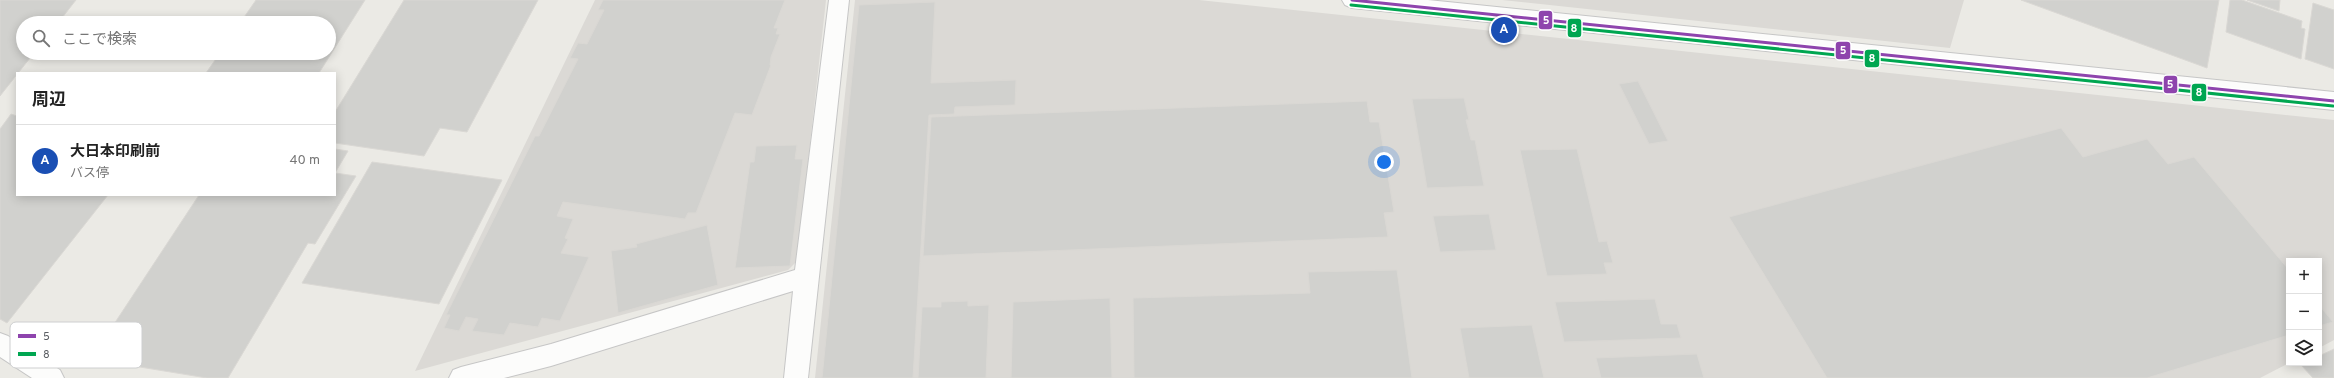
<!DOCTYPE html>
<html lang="ja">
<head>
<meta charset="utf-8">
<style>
	:root { --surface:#fff; --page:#f2f2f2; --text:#222; --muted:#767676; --line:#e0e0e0; --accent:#0b8043 }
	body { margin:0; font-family:Overpass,"Noto Sans JP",sans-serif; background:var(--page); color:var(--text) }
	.controls { position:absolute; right:12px; bottom:12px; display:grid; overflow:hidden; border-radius:0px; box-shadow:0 2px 10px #0003 }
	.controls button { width:36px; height:36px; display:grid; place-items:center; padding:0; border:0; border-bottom:1px solid var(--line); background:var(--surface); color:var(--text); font:20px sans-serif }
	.you { position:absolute; left:1384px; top:162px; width:14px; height:14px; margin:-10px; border:3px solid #fff; border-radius:50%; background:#1a73e8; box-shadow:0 0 0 6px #1a73e833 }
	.badge { display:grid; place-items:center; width:26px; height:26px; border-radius:50%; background:var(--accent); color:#fff; font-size:13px; font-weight:700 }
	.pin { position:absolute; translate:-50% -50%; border:2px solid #fff; box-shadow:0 1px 4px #0006 }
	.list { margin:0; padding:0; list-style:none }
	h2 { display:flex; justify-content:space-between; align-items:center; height:52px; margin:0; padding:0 16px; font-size:17px }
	h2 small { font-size:13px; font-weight:400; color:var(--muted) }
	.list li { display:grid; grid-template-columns:26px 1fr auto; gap:12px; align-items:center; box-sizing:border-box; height:72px; padding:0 16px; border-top:1px solid var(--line) }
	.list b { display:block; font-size:15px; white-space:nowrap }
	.list p { margin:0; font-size:13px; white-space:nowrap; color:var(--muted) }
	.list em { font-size:13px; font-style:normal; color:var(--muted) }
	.icon { flex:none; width:22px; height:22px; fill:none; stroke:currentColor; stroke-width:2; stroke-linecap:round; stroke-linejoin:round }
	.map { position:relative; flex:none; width:2334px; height:378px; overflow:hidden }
	.search { position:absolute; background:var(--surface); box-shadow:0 2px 10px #0003; left:16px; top:16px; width:320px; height:44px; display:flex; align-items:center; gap:10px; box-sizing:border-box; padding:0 14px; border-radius:22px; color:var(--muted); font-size:15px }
	.panel { position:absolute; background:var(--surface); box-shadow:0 2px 10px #0003; left:16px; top:72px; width:320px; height:124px; border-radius:0px }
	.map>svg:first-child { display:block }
	.industrial { fill:#dbd9d5 }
	.building { fill:#d1d1ce; stroke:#dad8d4 }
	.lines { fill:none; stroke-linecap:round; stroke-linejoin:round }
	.minor-casing { stroke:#c6c6c6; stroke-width:2 }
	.minor { fill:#fcfcfb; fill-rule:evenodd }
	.bus-1-casing { stroke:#fff; stroke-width:6 }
	.bus-2-casing { stroke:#fff; stroke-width:6 }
	.bus-1 { stroke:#8e44ad; stroke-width:3 }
	.bus-2 { stroke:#00a651; stroke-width:3 }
	.key { fill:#fff; stroke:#cecfd0; stroke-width:1 }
	.key-label { font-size:11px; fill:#5b5e63 }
	.line-badge { stroke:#fff; stroke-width:1.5 }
	.badge-label { font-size:11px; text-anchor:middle; font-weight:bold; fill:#fff }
</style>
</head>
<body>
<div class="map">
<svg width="2334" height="378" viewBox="0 0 2334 378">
	<rect width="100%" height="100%" fill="#ebeae5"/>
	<path class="industrial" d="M595,0H826L797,261L788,270L415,371Z
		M855,0H1199L2334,120V340L2319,348V261H2289V363L2260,378H815Z
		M1502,0H1964L1950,48Z"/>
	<path class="building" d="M0,0H76L58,23H23V53H34L0,96Z
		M256,0H365L319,73H206L220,53H329V23H240Z
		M404,0H538L467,132L440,128L424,156L335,143V112Z
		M603,0H785L774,28H778L776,34H780L771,57L770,65H771L752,115L735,113L696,213H688L685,219L563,202L557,216L573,219L565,238L568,239L561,253L589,257L560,321L542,318L538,327L510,323L504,335L472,331L478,319L466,317L459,331L444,328L450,315H446L535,136H539L578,59L570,58L578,43L587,44L604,10H598Z
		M2021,0H2219L2207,68Z
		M2230,0H2242L2302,21L2301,28L2305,29L2301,59L2226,32Z
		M2247,0H2280L2279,11Z
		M935,2L931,83L1016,80L1015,105L955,107L954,114L929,115L913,378H822L859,5Z
		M2313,3L2334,10V69L2305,59Z
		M1638,81L1668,141L1649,144L1619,84Z
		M1464,98L1469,120H1466L1471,140H1475L1484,186L1427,188L1412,99Z
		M1367,101L1370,122H1379L1394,212L1384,213L1388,237L923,256L931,117Z
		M11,114L17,116V195H108L7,323L0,319V129Z
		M2061,128L2083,157L2147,139L2168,164L2194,157L2289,270V335L2147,378H1827L1729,217Z
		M797,145L795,159H803L790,266L735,268L750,162H754L756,146Z
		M335,149L348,151L335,173L356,176L315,244L308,243L228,378H207L91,359L199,195H335Z
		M1577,149L1599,242L1607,241L1613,263H1604L1607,274L1547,276L1520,150Z
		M372,162L502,180L439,304L302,283Z
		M1489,214L1496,250L1440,252L1433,216Z
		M707,225L718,285L618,313L611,251L637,247L636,244Z
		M1397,270L1412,378H1134L1133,298L1310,293L1308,272Z
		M1110,298L1112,378H1011L1013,302Z
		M1655,299L1661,324H1677L1681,338L1564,342L1555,302Z
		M968,301V306L989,305L986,378H918L922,307H941V302Z
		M2319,305L2333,322L2319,326Z
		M1532,325L1544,378H1469L1460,328Z
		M2334,349V378H2313L2301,365L2319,363V356Z
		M1697,354L1704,378H1601L1596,358Z"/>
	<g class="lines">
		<defs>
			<path id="minor" d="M829,0H849L808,378H784L793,291L551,366L504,378H449L453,370L461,367L551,344L795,270Z
				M1342,0H1428L2334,92V110L1352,8L1345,5Z
				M0,333L8,336L60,370L64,378H32L0,357Z"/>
		</defs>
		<use href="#minor" class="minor-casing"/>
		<use href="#minor" class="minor"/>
		<defs>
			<path id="bus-1" d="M1352,0L2334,101"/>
			<path id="bus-2" d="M1351,5L2333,106"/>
		</defs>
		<use href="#bus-1" class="bus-1-casing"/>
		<use href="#bus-2" class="bus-2-casing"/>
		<use href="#bus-1" class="bus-1"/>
		<use href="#bus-2" class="bus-2"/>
	</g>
	<rect x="10" y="322" width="132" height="46" rx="6" class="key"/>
	<rect x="18" y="334" width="18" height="4" fill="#8e44ad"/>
	<rect x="18" y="352" width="18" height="4" fill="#00a651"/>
	<g class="key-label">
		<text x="43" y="340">5</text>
		<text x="43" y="358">8</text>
	</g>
	<g class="line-badge">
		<rect x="1538" y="10" width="15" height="20" rx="4" fill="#8e44ad"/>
		<rect x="1567" y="18" width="15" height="20" rx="4" fill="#00a651"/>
		<rect x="1835" y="41" width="16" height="19" rx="4" fill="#8e44ad"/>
		<rect x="1864" y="49" width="16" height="19" rx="4" fill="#00a651"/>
		<rect x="2163" y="75" width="15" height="19" rx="4" fill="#8e44ad"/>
		<rect x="2191" y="83" width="16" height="19" rx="4" fill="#00a651"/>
	</g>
	<g class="badge-label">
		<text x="1546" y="24">5</text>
		<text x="1574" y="32">8</text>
		<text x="1843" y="54">5</text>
		<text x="1872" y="62">8</text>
		<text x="2170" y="88">5</text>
		<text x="2199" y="96">8</text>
	</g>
</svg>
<div class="controls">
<button>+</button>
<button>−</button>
<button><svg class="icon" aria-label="layers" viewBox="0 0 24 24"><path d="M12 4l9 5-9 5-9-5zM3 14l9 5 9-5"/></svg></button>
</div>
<div class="you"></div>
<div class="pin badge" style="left:1504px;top:30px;background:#1a4fb4">A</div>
<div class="search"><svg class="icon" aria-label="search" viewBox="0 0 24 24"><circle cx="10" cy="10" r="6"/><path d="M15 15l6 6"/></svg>ここで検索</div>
<section class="panel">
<h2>周辺<small></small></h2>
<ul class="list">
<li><span class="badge" style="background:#1a4fb4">A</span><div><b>大日本印刷前</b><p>バス停</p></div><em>40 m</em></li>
</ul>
</section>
</div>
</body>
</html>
